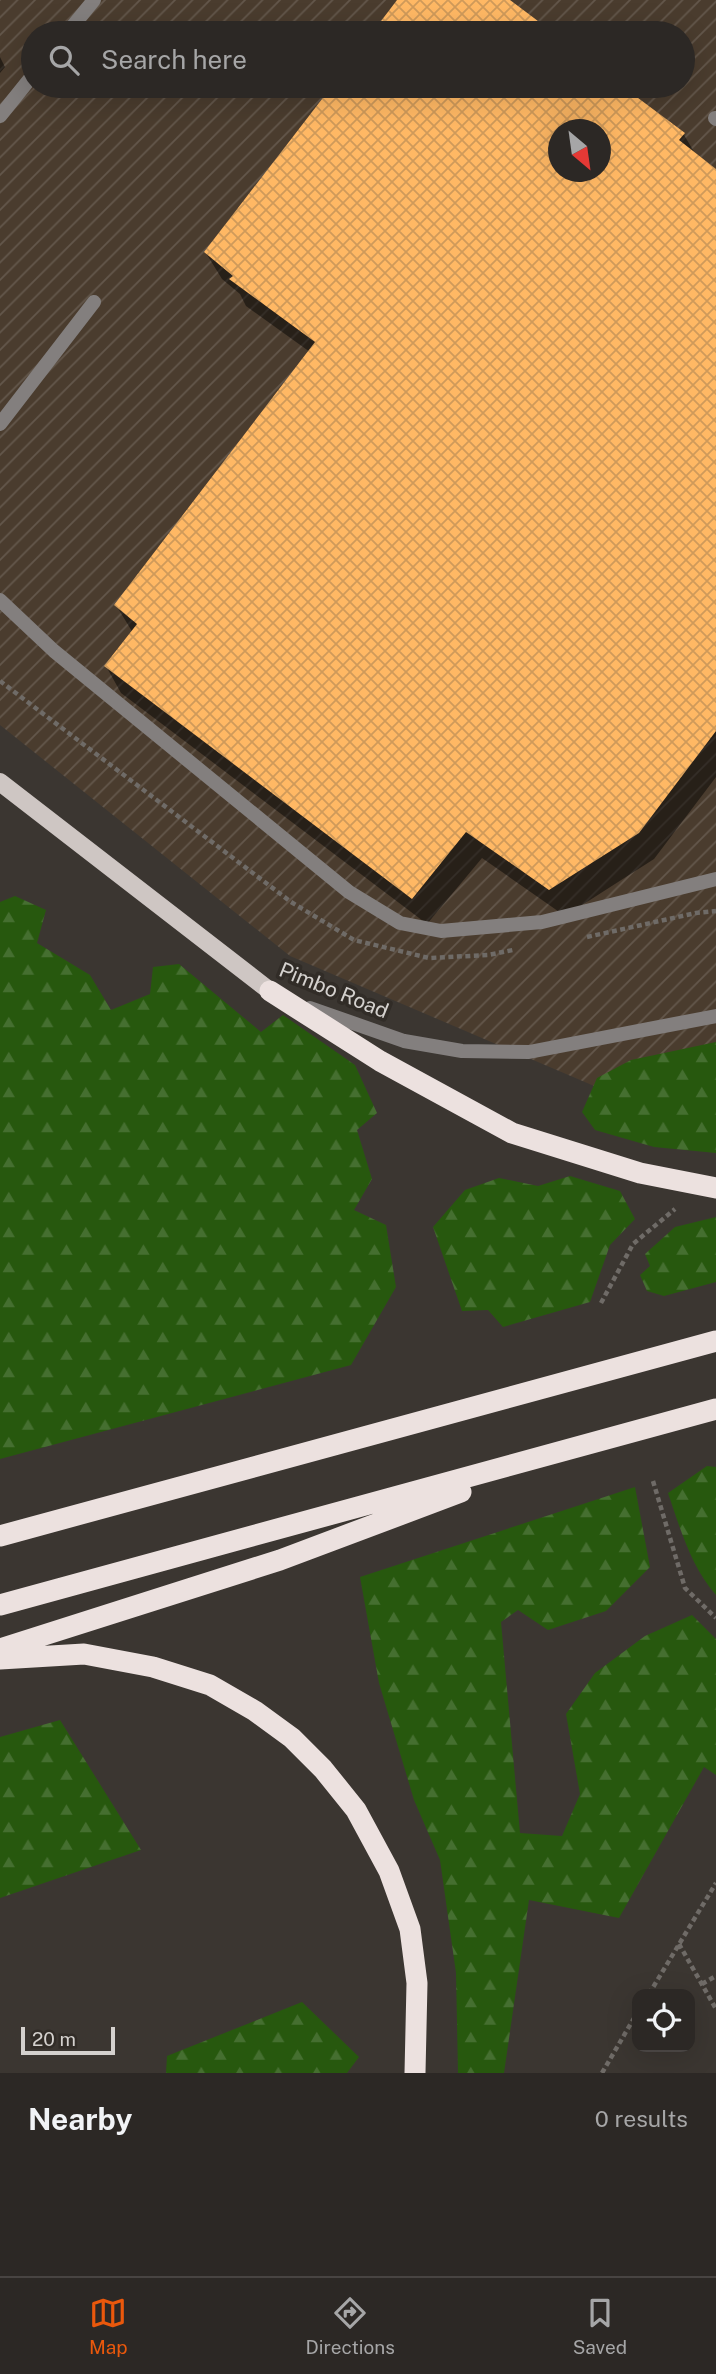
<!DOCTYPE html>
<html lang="en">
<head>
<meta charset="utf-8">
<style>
	:root { --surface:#2c2825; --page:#34302d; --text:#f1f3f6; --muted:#a6a6a7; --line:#484442; --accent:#ea580c }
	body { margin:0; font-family:"Public Sans",sans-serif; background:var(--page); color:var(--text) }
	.controls { position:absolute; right:21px; bottom:21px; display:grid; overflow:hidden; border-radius:14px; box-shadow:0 7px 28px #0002 }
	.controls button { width:63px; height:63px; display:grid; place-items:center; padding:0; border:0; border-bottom:2px solid var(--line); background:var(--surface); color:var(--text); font:35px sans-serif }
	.compass { position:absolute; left:548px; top:119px; width:63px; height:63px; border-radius:50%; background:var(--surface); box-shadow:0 7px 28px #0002; rotate:151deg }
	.scale { position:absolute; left:21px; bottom:18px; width:94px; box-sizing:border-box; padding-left:7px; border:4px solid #d4d1ce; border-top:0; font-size:19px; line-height:24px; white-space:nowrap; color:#d4d1ce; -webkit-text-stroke:5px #312c27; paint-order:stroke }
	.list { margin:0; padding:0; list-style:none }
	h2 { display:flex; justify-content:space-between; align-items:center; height:91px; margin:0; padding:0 28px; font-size:30px }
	h2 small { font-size:23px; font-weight:400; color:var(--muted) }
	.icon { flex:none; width:38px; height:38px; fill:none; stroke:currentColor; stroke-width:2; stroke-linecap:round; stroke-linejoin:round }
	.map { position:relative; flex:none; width:716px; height:2073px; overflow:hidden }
	.search { position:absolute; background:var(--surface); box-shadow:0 7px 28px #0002; left:21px; right:21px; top:21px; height:77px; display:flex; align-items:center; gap:18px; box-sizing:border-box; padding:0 24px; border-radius:38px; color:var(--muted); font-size:26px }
	.sheet { height:203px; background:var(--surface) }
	nav { display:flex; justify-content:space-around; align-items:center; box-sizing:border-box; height:98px; border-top:2px solid var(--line); background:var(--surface); font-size:19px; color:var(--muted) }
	nav a { display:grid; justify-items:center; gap:4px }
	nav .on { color:var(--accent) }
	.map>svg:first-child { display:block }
	.industrial { fill:url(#industrial-furrows); fill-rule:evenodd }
	.forest { fill:url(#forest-firs) }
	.shadow { fill:#0007; fill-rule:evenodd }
	.building { fill:url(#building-cross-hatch); fill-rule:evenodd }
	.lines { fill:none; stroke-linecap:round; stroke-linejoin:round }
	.path { stroke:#6f6b67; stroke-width:4.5; stroke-dasharray:5 3.5; stroke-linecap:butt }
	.service { stroke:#837f7e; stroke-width:14 }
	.tertiary { stroke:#837f7e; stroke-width:14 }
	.primary { stroke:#cec6c3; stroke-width:18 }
	.motorway { stroke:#ece1df; stroke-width:21 }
	.labels { text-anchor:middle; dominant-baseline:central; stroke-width:7; stroke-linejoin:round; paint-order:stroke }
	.street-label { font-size:21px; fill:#d4d1ce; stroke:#312c27 }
</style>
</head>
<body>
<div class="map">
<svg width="716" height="2073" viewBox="0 0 716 2073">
	<defs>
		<pattern id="industrial-furrows" width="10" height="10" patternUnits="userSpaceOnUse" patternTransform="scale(1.75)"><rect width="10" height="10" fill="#4a3c2e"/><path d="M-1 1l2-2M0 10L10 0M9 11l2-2" fill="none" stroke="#63574b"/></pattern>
		<pattern id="forest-firs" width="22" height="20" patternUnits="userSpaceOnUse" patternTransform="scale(1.75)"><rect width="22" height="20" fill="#27580e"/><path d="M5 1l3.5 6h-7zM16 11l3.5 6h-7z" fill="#456f30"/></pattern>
		<pattern id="building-cross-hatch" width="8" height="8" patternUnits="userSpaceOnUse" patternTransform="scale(1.75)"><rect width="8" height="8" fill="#ffb864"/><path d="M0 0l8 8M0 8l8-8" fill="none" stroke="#cf9a5a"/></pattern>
	</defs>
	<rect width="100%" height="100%" fill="#3b3631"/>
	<path class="industrial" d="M0,0H716V1080L627,1100L290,956L0,725ZM33,33H683V86H33ZM558,130H600V172H558Z"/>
	<path class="forest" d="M15,896L46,910L37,943L90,975L111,1010L150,994L153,967L179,964L261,1032L283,1015L355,1065L377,1113L357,1130L372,1179L354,1210L386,1225L396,1287L351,1365L0,1459V902Z
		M716,1042V1153L654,1147L595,1130L582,1112L597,1078L631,1060Z
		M570,1176L620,1191L635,1219L610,1245L590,1302L503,1327L488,1310L462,1311L433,1227L465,1190L499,1178L538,1186Z
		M716,1217V1282L664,1296L647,1291L640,1275L650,1266L645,1254L675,1227Z
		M707,1466L716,1467V1595C691,1567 680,1528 668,1493Z
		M635,1487L650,1567L606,1611L548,1630L518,1610L501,1622L520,1833L562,1836L580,1794L566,1714L595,1673L645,1636L692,1615L716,1639V1775L704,1767L619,1918L529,1900L504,2073H458L456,1973L440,1860L414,1800L379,1683L360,1577Z
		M60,1720L141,1850L0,1898V1737Z
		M302,2002L359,2057L347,2073H166L167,2056Z"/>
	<path class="shadow" d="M400,0H507L551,33H374Z
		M0,57L5,67L0,73Z
		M334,86H620L684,135L696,155L716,171V777L654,859L565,916L482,858L427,924L121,693L106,666L133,633L116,605L310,352L246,306L240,294L222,279L206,253ZM558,130H600V172H558Z"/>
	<path class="building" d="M397,0H510L554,33H372Z
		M332,86H622L685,133L679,140L716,169V731L639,833L549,890L466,832L412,899L104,666L137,624L114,605L315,342L229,279L233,276L204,252ZM558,130H600V172H558Z"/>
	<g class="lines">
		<path class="path" d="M0,681L291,902L354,940L429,958L488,955L513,950
			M587,937L696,913L716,911
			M601,1303L633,1244L675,1209
			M653,1481L685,1588L716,1618
			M679,1944L716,2009
			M702,1984L716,1976
			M649,1994L716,1883
			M602,2073L637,2013"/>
		<path class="service" d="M67,33L94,0
			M0,116L33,75
			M715,118L716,119
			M0,424L94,302
			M0,600L54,651L349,892L400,923L441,931L542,922L716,879"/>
		<path class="tertiary" d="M310,1008L404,1041L462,1051L529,1052L716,1016"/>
		<path class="primary" d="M0,782L270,991"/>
		<path class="motorway" d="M270,991L380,1061L512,1133L640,1173L716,1188
			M0,1536L716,1341
			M0,1605L716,1409
			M0,1649L280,1560L461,1492
			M0,1659L84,1654L153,1667L210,1685L255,1711L292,1738L323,1769L356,1810L389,1871L410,1929L417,1983L415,2073"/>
	</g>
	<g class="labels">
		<g class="street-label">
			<text transform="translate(334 990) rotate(22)">Pimbo Road</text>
		</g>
	</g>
</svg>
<div class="controls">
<button><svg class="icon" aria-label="locate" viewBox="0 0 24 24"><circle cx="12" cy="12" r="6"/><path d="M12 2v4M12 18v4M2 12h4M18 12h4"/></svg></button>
</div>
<svg class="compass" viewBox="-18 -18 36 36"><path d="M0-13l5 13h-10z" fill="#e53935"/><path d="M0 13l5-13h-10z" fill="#a6a6a7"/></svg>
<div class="scale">20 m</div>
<div class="search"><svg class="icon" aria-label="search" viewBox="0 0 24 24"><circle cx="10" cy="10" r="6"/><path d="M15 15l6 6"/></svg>Search here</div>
</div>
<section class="sheet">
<h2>Nearby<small>0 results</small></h2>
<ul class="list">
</ul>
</section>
<nav>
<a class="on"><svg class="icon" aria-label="map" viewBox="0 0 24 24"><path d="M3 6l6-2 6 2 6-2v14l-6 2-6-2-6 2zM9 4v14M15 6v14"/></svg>Map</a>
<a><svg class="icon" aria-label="directions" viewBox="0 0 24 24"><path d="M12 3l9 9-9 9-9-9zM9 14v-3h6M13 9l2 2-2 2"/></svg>Directions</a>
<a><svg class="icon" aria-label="saved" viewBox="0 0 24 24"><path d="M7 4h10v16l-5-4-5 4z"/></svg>Saved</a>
</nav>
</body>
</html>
